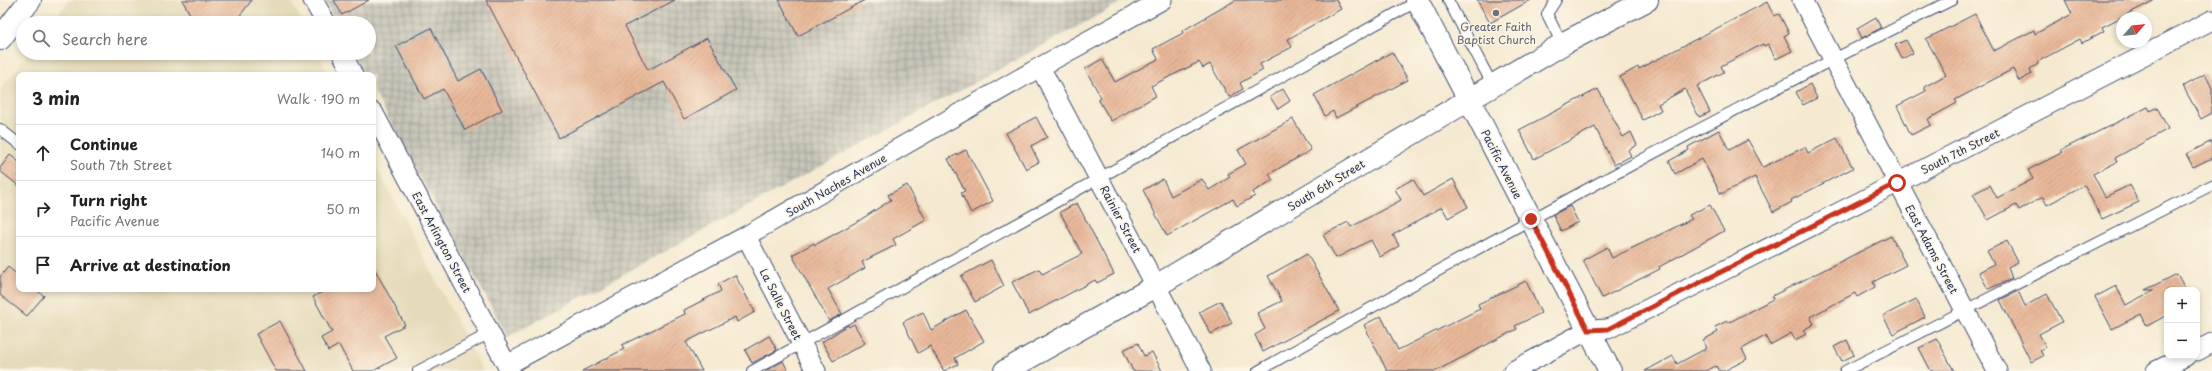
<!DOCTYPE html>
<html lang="en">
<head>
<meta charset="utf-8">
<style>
	:root { --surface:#fff; --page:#f6f6f6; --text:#222; --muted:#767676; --line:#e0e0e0 }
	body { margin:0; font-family:"Playpen Sans",sans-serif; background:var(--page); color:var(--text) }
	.controls { position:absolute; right:12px; bottom:12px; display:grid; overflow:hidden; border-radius:8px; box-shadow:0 2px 6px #0003 }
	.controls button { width:36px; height:36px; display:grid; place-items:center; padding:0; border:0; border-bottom:1px solid var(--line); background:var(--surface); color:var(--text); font:20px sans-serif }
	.compass { position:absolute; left:2116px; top:12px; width:36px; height:36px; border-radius:50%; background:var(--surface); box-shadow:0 2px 6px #0003; rotate:62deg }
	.stop { position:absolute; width:12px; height:12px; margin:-9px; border:3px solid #c8321e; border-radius:50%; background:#fff }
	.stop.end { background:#c8321e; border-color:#fff; box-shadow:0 1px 4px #0008 }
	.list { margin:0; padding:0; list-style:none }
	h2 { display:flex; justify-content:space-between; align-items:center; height:52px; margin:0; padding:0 16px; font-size:17px }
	h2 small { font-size:13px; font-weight:400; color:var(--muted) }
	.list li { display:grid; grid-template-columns:26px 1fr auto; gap:12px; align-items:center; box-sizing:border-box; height:56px; padding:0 16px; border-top:1px solid var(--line) }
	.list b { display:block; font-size:15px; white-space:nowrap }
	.list p { margin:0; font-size:13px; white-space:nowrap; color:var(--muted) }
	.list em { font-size:13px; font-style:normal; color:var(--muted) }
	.icon { flex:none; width:22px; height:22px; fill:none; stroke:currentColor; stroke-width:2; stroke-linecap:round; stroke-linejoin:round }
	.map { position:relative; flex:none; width:2212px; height:371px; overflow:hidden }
	.search { position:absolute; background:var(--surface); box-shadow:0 2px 6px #0003; left:16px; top:16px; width:360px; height:44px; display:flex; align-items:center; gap:10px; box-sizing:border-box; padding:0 14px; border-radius:22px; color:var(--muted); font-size:15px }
	.panel { position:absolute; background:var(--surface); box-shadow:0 2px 6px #0003; left:16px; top:72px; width:360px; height:220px; border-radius:8px }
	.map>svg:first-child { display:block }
	.built { fill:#e5dbba }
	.industrial { fill:url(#industrial-grid) }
	.building { fill:url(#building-hatch) }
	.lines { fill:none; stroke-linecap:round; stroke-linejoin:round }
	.lane-casing { stroke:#3c4b6f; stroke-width:12 }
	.street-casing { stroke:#3c4b6f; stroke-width:21 }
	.secondary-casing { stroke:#3c4b6f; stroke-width:24 }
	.lane { stroke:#fff; stroke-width:10 }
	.street { stroke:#fff; stroke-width:19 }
	.secondary { stroke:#fff; stroke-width:22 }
	.route { stroke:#c8321e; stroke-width:5 }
	.worship-dot { fill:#6b7280; stroke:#fcf5e5; stroke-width:1.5 }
	.labels { text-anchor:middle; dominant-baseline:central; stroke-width:3; stroke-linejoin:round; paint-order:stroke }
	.worship-label { font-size:11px; fill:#5b616d; stroke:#fcf5e5 }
	.street-label { font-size:11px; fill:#1b2f5e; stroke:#fcf5e5 }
</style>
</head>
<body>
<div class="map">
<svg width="2212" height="371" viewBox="0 0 2212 371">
	<defs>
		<pattern id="industrial-grid" width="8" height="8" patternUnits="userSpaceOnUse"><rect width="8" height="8" fill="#c7c5b8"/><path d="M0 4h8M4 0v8" fill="none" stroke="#a1a099"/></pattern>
		<pattern id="building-hatch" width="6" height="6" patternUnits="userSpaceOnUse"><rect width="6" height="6" fill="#e8b798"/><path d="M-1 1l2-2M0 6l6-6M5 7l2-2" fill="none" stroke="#c69e85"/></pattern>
	</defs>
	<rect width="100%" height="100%" fill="#fcf5e5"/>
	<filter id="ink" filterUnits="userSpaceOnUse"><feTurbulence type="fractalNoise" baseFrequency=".025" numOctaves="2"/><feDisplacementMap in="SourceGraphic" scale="8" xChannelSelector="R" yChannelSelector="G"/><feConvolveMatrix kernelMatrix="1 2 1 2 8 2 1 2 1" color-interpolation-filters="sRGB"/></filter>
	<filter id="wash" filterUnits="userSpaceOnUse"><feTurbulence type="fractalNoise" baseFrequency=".012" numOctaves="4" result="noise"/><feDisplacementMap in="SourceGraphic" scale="16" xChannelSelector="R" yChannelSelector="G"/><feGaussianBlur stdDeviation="0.9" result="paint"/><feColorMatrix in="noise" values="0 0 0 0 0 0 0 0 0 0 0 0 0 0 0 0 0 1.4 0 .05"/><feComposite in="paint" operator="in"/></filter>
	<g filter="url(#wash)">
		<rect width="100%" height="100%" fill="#f5ead1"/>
		<path class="built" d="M69,0H291L303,23H51Z
			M28,53H318L329,75H19V289H373V160L483,371H0V90Z"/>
		<path class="industrial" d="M324,0H1126L508,337L373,90V75H365L353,53H369V23H337Z"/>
		<g id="blocks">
			<path class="building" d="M182,0H252L234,23H195Z
				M334,0H369L342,15Z
				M486,0H675L625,26L648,70L707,38L736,90L684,119L664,82L559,138Z
				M779,0H865L798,36Z
				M1236,0H1336L1341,9L1288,39L1292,47L1260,64L1263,70L1240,83L1243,89L1229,97L1210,64L1203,68L1199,62L1151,86L1156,96L1111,121L1098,99L1101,97L1085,69L1102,59L1115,82L1158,59L1153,49L1183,33L1182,31Z
				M1477,0H1531L1490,23Z
				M2065,0H2155L2102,27L2104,31L2082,43L2080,39L2037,62L2038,64L2030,69L2032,74L2019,81L2013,69L1955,100L1957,103L1928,119L1931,125L1911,135L1897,106L1926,91L1924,87L1946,75L1926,39L1975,14L1994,51L2034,30L2035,34L2072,14Z
				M1767,2L1774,16L1779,14L1789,33L1784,36L1792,51L1776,59L1768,44L1764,46L1763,44L1721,66L1724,72L1697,86L1710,112L1699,117L1685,89L1658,104L1661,110L1643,120L1620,77L1638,67L1639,69Z
				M1876,17L1881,28L1862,38L1857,28Z
				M431,28L458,81L481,69L502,110L465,130L443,89L424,99L396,46Z
				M1906,40L1913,53L1902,59L1895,45Z
				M1392,52L1408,80L1336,118L1333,111L1325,116L1314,95Z
				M2205,74L2212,88V113L2201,119L2183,86Z
				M1810,84L1817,98L1803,105L1796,92Z
				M1283,89L1290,101L1278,109L1270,97Z
				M1598,89L1623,137L1631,132L1637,145L1628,150L1631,156L1614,165L1595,127L1534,159L1519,130Z
				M2148,107L2150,111L2157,107L2168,129L2115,158L2117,162L2093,174L2105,197L2130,185L2139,202L2102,219L2084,185L2047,205L2043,197L2019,210L2016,205L1988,220L1973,194L1990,185L1997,198L2033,179L2028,170L2063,152L2061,150Z
				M1036,117L1047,137L1031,146L1039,162L1026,169L1006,133Z
				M1293,119L1311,150L1269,174L1273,180L1253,192L1255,196L1237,206L1233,199L1167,236L1143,190L1163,179L1171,196L1202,179L1209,190L1230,177L1228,174L1246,164L1238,150Z
				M1719,130L1729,150L1748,140L1763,167L1805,147L1808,153L1837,138L1853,168L1791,200L1792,202L1773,212L1755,177L1721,194L1702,159L1675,174L1669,161L1689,150L1688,147Z
				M2212,141V158L2193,167L2186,154Z
				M966,150L993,201L971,213L961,193L965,191L948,159Z
				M10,155L19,162V186L0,171V168Z
				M1413,179L1423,196L1453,179L1468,207L1448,218L1442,207L1393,235L1399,246L1380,257L1371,240L1336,258L1323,235L1348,222L1351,227L1401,200L1395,189Z
				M907,185L926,220L893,239L896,245L862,262L865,268L828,289L842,314L829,321L792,255L814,243L815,245L860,220L891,200L888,195Z
				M1077,203L1114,274L1097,283L1095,280L1029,315L1012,282L1039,269L1042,274L1082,254L1060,212Z
				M1710,205L1724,231L1659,267L1660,269L1602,298L1583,260L1607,247L1612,258L1692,219L1689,215Z
				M1570,206L1578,222L1561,231L1553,215Z
				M1891,236L1906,265L1873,282L1875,287L1857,297L1855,293L1810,317L1814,324L1803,330L1806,334L1795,340L1791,333L1770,345L1765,336L1742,349L1747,359L1724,371H1719L1716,366L1706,371H1645L1673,356L1677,364L1707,348L1703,340L1718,332L1715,327L1727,321L1728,323L1773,299L1772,296Z
				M2007,241L2018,262L2008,267L2012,279L1988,289L1979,272L1994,264L1987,251Z
				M1307,254L1339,311L1263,352L1255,335L1265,329L1257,313L1282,301L1268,276Z
				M991,260L1004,286L975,302L961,276Z
				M373,266L405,325L384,336L397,358L373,371H353L339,345L328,351L321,338L332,332L313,297L327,289H373Z
				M8,267L19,276V289H35L44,296L27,316L0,295V277Z
				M2177,274L2186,290H2167V315L2147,326L2141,314L2112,329L2095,297L2116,286L2126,305L2154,290H2145Z
				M735,275L755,312L737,322L735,317L686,342L702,371H582L624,349L622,345L685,314L684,310L721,291L718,284Z
				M1526,281L1541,313L1515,326L1517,329L1436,371H1387L1364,325L1381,316L1398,350L1480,309L1478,304Z
				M2018,291L2025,306L2047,294L2062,322L2039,334L2046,347L2040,350L2043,356L2031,362L2000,300Z
				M1916,299L1925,317L1893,334L1883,316Z
				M1221,301L1232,323L1211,334L1199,312Z
				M966,310L984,341L955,358L958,364L944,371L930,346L918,353L903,322L923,312L931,330Z
				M280,321L307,371H276L256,334Z
				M854,324L865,343L833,361L822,342L848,325L849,327Z
				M769,336L777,350L752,363L745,350Z
				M1937,339L1954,371H1931L1919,348Z
				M1847,340L1854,355L1842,361L1834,347Z
				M1138,343L1144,356L1152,352L1162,371H1133L1123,350Z
				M783,361L788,371H765Z"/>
		</g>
	</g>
	<g filter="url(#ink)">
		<use href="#blocks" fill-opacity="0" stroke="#3c4b6f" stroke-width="1"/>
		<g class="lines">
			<defs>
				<path id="lane" d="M1448,0L1493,86
					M1556,0L1547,14L1562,44
					M0,129L19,144
					M418,371L490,333
					M752,371L1418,1
					M1258,371C1487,243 1717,115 1952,0
					M1845,371L2212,185"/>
				<path id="street" d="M313,0L326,23
					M1802,0L1997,371
					M342,53L353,75
					M1040,67L1201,371
					M373,112L510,371
					M746,236L816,371
					M2197,351L2212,343
					M507,365L746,236L1040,67L1162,0
					M1513,371L1588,330L1608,329L1897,183L2212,20
					M2156,371L2186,356"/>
				<path id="secondary" d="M1417,0L1610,371
					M0,39L30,0
					M1005,371L1156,286L1566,42L1647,0"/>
			</defs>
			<use href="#lane" class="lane-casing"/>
			<use href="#street" class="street-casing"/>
			<use href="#secondary" class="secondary-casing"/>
			<use href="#lane" class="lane"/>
			<use href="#street" class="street"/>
			<use href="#secondary" class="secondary"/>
		</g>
	</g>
	<g class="lines" filter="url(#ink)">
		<path class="route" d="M1531,219L1588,330L1608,329L1897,183"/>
	</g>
	<circle class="worship-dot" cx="1496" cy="13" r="4"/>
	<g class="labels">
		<g class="worship-label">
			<text x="1496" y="26">Greater Faith<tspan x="1496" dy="13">Baptist Church</tspan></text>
		</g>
		<g class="street-label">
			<text transform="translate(1960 151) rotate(-27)">South 7th Street</text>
			<text transform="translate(1502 164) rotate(63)">Pacific Avenue</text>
			<text transform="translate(836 185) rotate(-30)">South Naches Avenue</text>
			<text transform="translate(1326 185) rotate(-31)">South 6th Street</text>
			<text transform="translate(1121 219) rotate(62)">Rainier Street</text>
			<text transform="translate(442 242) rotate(62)">East Arlington Street</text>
			<text transform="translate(1932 249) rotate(62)">East Adams Street</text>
			<text transform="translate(781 304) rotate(63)">La Salle Street</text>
		</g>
	</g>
</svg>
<div class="controls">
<button>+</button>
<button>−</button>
</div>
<svg class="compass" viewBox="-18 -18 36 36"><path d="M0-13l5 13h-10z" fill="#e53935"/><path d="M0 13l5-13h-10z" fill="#767676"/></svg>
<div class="stop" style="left:1897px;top:183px"></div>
<div class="stop end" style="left:1531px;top:219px"></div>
<div class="search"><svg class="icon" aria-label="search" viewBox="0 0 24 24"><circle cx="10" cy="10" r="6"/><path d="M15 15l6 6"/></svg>Search here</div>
<section class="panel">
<h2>3 min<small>Walk · 190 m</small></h2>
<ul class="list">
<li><svg class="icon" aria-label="ahead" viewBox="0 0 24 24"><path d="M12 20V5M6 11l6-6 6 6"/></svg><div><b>Continue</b><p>South 7th Street</p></div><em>140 m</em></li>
<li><svg class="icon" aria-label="right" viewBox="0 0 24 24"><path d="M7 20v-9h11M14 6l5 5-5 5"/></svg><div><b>Turn right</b><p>Pacific Avenue</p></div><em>50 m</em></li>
<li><svg class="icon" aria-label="arrive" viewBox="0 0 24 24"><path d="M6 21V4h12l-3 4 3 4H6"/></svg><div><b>Arrive at destination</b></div></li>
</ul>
</section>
</div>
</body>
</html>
